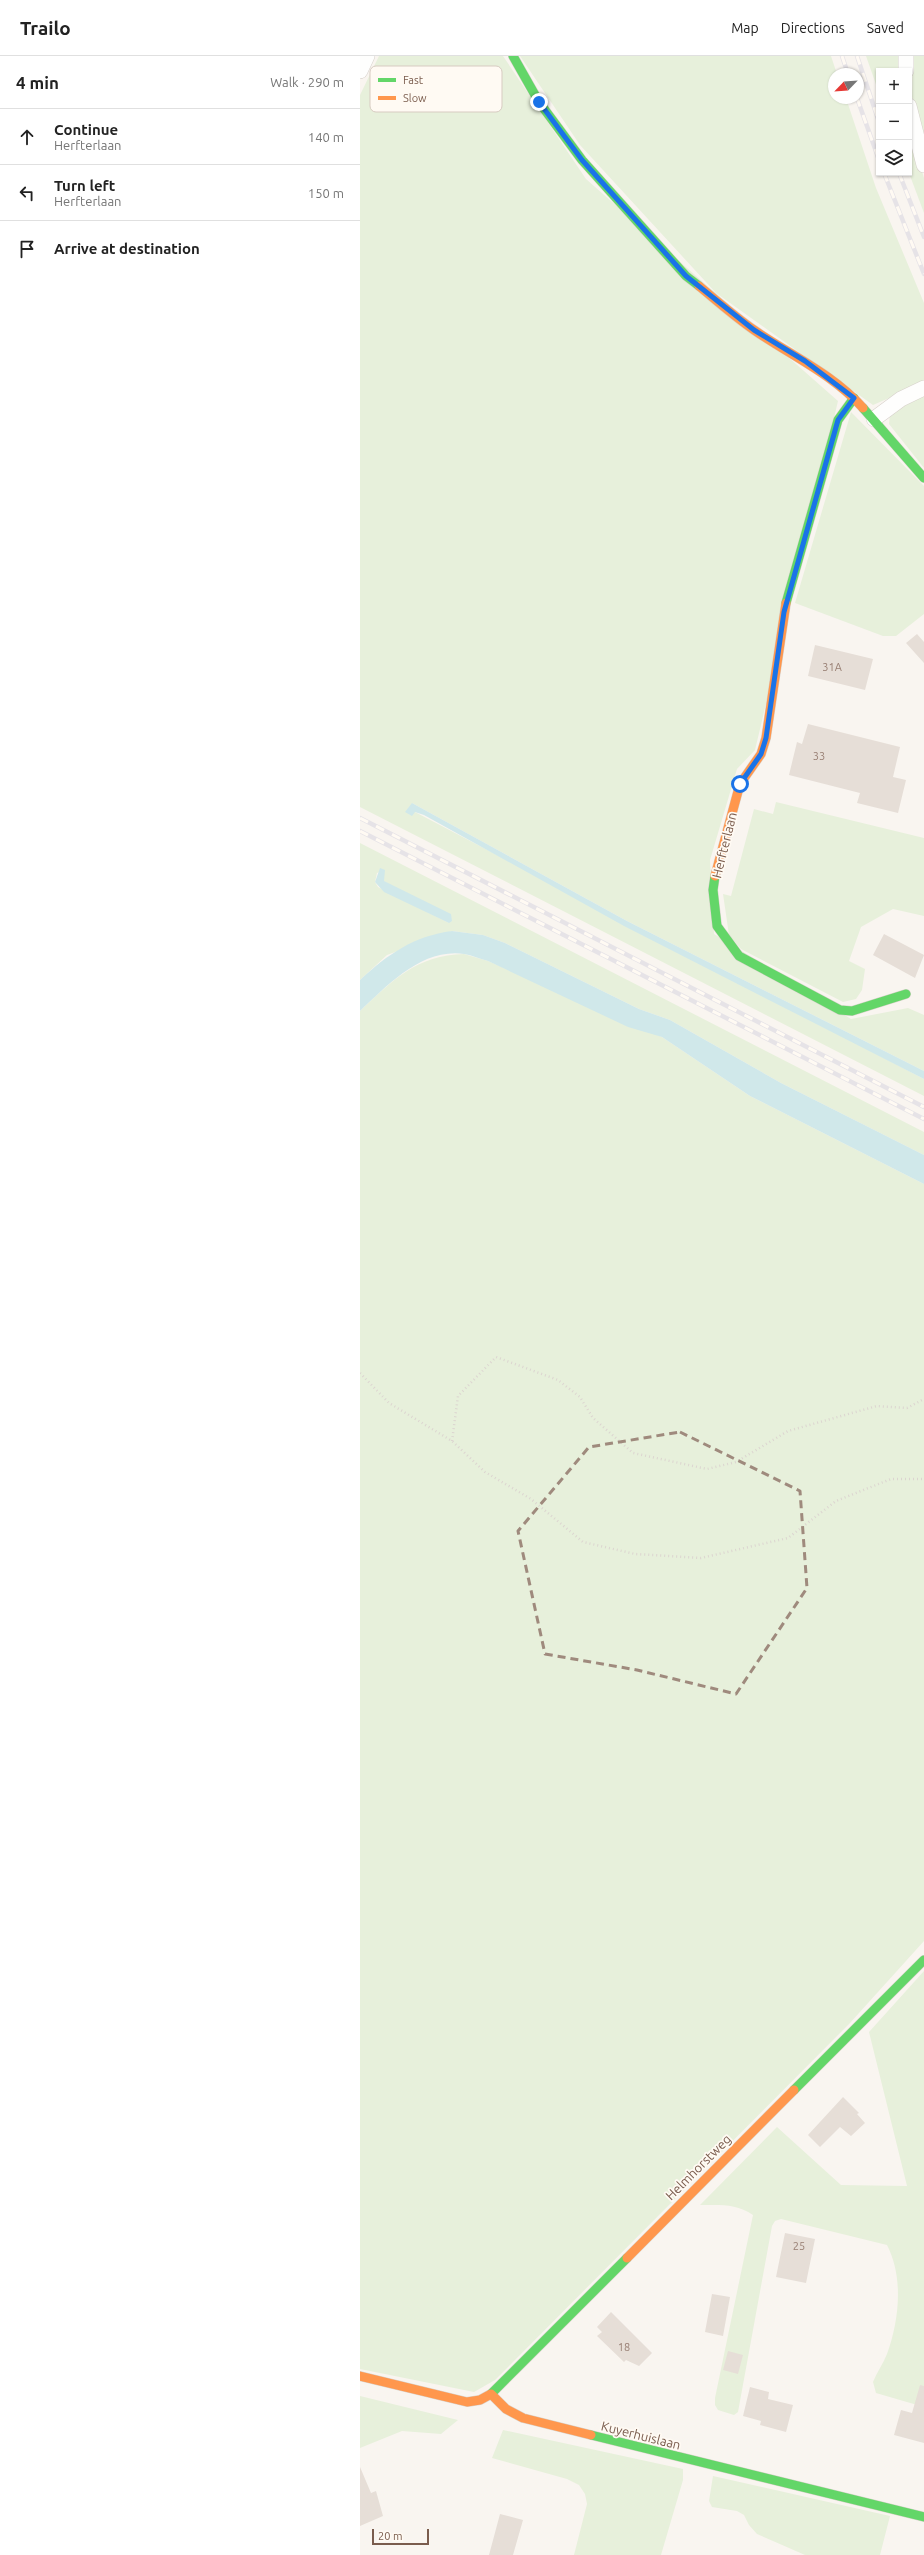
<!DOCTYPE html>
<html lang="en">
<head>
<meta charset="utf-8">
<style>
	:root { --surface:#fff; --page:#f2f2f2; --text:#222; --muted:#767676; --line:#e0e0e0 }
	body { margin:0; font-family:Ubuntu,sans-serif; background:var(--page); color:var(--text) }
	.controls { position:absolute; right:12px; top:12px; display:grid; overflow:hidden; border-radius:0px; box-shadow:0 1px 3px #0004 }
	.controls button { width:36px; height:36px; display:grid; place-items:center; padding:0; border:0; border-bottom:1px solid var(--line); background:var(--surface); color:var(--text); font:20px sans-serif }
	.compass { position:absolute; left:468px; top:12px; width:36px; height:36px; border-radius:50%; background:var(--surface); box-shadow:0 1px 3px #0004; rotate:245deg }
	.scale { position:absolute; left:12px; bottom:10px; width:57px; box-sizing:border-box; padding-left:4px; border:2px solid #7a5c4d; border-top:0; font-size:11px; line-height:14px; white-space:nowrap; color:#7a5c4d; -webkit-text-stroke:3px #fffaf3; paint-order:stroke }
	.stop { position:absolute; width:12px; height:12px; margin:-9px; border:3px solid #1a73e8; border-radius:50%; background:#fff }
	.stop.end { background:#1a73e8; border-color:#fff; box-shadow:0 1px 4px #0008 }
	.list { margin:0; padding:0; list-style:none }
	h2 { display:flex; justify-content:space-between; align-items:center; height:52px; margin:0; padding:0 16px; font-size:17px }
	h2 small { font-size:13px; font-weight:400; color:var(--muted) }
	.list li { display:grid; grid-template-columns:26px 1fr auto; gap:12px; align-items:center; box-sizing:border-box; height:56px; padding:0 16px; border-top:1px solid var(--line) }
	.list b { display:block; font-size:15px; white-space:nowrap }
	.list p { margin:0; font-size:13px; white-space:nowrap; color:var(--muted) }
	.list em { font-size:13px; font-style:normal; color:var(--muted) }
	.icon { flex:none; width:22px; height:22px; fill:none; stroke:currentColor; stroke-width:2; stroke-linecap:round; stroke-linejoin:round }
	.map { position:relative; flex:none; width:564px; height:2499px; overflow:hidden }
	header { display:flex; align-items:center; gap:24px; box-sizing:border-box; height:56px; padding:0 20px; background:var(--surface); border-bottom:1px solid var(--line) }
	header strong { font-size:19px }
	nav { display:flex; gap:22px; margin-inline-start:auto; font-size:14px }
	main { display:flex }
	aside { flex:1; background:var(--surface) }
	.map>svg:first-child { display:block }
	.green { fill:#e7f0db; fill-rule:evenodd }
	.water { fill:#d0e8ea }
	.building { fill:#e6ded7 }
	.lines { fill:none; stroke-linecap:round; stroke-linejoin:round }
	.street-casing { stroke:#d7d1cb; stroke-width:16 }
	.fast-casing { stroke:#d9d2cb; stroke-width:10 }
	.slow-casing { stroke:#d9d2cb; stroke-width:10 }
	.path { stroke:#dcd5d0; stroke-width:2.5; stroke-dasharray:1 3; stroke-linecap:butt }
	.street { stroke:#fefefd; stroke-width:15 }
	.fast { stroke:#63d668; stroke-width:9 }
	.slow { stroke:#ff974d; stroke-width:9 }
	.rail-casing { stroke:#e6e3e7; stroke-width:4.5 }
	.rail { stroke:#fffaf3; stroke-width:3; stroke-dasharray:9; stroke-linecap:butt }
	.route { stroke:#1a73e8; stroke-width:5 }
	.marked { fill:none; stroke:#9f8a7d; stroke-width:3; stroke-dasharray:8 5; stroke-linejoin:round }
	.labels { text-anchor:middle; dominant-baseline:central; stroke-width:3.5; stroke-linejoin:round; paint-order:stroke }
	.number-label { font-size:11px; fill:#977e72 }
	.street-label { font-size:13px; fill:#7a5c4d; stroke:#fffaf3 }
	.key { fill:#fffaf3; stroke:#d7cbc1; stroke-width:1 }
	.key-label { font-size:11px; fill:#7a5c4d }
</style>
</head>
<body>
<header>
<strong>Trailo</strong>
<nav><a>Map</a><a>Directions</a><a>Saved</a></nav>
</header>
<main>
<aside>
<h2>4 min<small>Walk · 290 m</small></h2>
<ul class="list">
<li><svg class="icon" aria-label="ahead" viewBox="0 0 24 24"><path d="M12 20V5M6 11l6-6 6 6"/></svg><div><b>Continue</b><p>Herfterlaan</p></div><em>140 m</em></li>
<li><svg class="icon" aria-label="left" viewBox="0 0 24 24"><path d="M17 20v-9H6M10 6l-5 5 5 5"/></svg><div><b>Turn left</b><p>Herfterlaan</p></div><em>150 m</em></li>
<li><svg class="icon" aria-label="arrive" viewBox="0 0 24 24"><path d="M6 21V4h12l-3 4 3 4H6"/></svg><div><b>Arrive at destination</b></div></li>
</ul>
</aside>
<div class="map">
<svg width="564" height="2499" viewBox="0 0 564 2499">
	<rect width="100%" height="100%" fill="#f9f5f0"/>
	<path class="green" d="M19,0H143L226,123L478,345L395,694L377,713L350,804L354,878L491,963L548,952L564,959V1015L267,865L52,747L55,756L564,1023V1040L0,751V39Z
		M160,0H471L477,18H474V42H486L516,132L564,247V327L513,349L356,237L220,89Z
		M506,0H542V15H519V37Z
		M553,0H564V90L552,41Z
		M549,72L564,122V157L549,117Z
		M564,337V412L529,368L530,358Z
		M491,356L564,430V558L536,580H523L435,547Z
		M416,746L564,782V860L533,853L501,871L489,905L505,913L502,934L496,943L483,946L381,893L369,879L363,838L371,840L394,753L413,758Z
		M0,787L564,1076V1099L421,1027L310,964L279,953L145,887L123,879L92,875L27,899L0,924ZM24,814L23,825L89,867L18,831L15,826L17,817Z
		M104,898L128,905L302,981L390,1040L564,1128V1885L490,1967L135,2324L114,2336L0,2313V955C33,924 57,899 104,898Z
		M564,1915V2351L516,2337L513,2326C517,2316 523,2308 527,2298C539,2265 544,2222 527,2189L421,2163L415,2165L412,2170L378,2356L374,2359L358,2354L355,2349V2342L393,2159C376,2147 359,2149 340,2149L417,2071L481,2129L547,2130L509,1976Z
		M0,2340L98,2364L81,2378L42,2375L0,2392Z
		M143,2374L323,2413V2424L301,2499H214L227,2448L225,2438L219,2429L207,2423L132,2402Z
		M353,2420L530,2460L520,2499H445L397,2478L389,2469L384,2459L377,2455L352,2451L349,2445Z"/>
	<path class="water" d="M52,747L267,865L564,1015V1023L264,870L64,759L55,756L52,760L45,756Z
		M20,812L25,814L24,825L91,858L92,865L89,867L24,836L15,826Z
		M92,875L123,879L145,887L279,953L310,964L421,1027L564,1099V1128L390,1040L302,981L268,971L128,905C120,903 112,899 104,898C62,892 28,929 0,955V924C28,898 54,880 92,875Z"/>
	<path class="building" d="M557,578L564,586V607L546,587Z
		M455,589L513,603L505,634L448,620Z
		M448,668L540,691L533,721L546,724L538,757L497,747L500,737L429,719L437,686L442,688Z
		M524,878L564,899L555,922L513,899Z
		M483,2041L499,2057L497,2058L505,2067L491,2080L480,2071L460,2091L448,2079Z
		M425,2177L455,2183L446,2227L416,2221Z
		M352,2238L370,2241L363,2280L345,2276Z
		M251,2256L292,2297L279,2310L266,2304L264,2306L237,2280L242,2276L237,2271Z
		M368,2295L383,2299L378,2318L363,2314Z
		M560,2329L564,2330V2387L534,2379L541,2354L552,2357Z
		M390,2331L409,2336L408,2343L433,2349L426,2376L400,2369L401,2365L383,2360Z
		M0,2411L11,2437L16,2435L23,2460L0,2470Z
		M140,2458L163,2464L153,2499H129Z"/>
	<g class="lines">
		<defs>
			<path id="street" d="M0,15L7,0
				M546,15V0
				M549,50L564,109
				M514,363L541,343L564,332"/>
			<path id="fast" d="M153,0L179,46L222,104L326,220L339,230
				M503,352L564,422
				M426,547L478,364L494,342
				M355,820L353,834L357,870L379,900L480,954L492,955L546,938
				M434,2034L564,1904
				M131,2338L267,2202
				M231,2379L564,2461"/>
			<path id="slow" d="M339,230C357,245 375,261 394,274C430,299 473,318 503,352
				M355,820L380,728L401,698L406,682L426,547
				M267,2202L434,2034
				M0,2320L107,2346L120,2344L131,2338L146,2353L163,2362L231,2379"/>
		</defs>
		<use href="#street" class="street-casing"/>
		<use href="#fast" class="fast-casing"/>
		<use href="#slow" class="slow-casing"/>
		<path class="path" d="M0,1317L29,1347L92,1385L125,1416L171,1443L223,1486L275,1498L341,1502L428,1482L476,1445L531,1423H564
			M92,1385L98,1340L136,1301L198,1324L220,1341L233,1362L273,1397L347,1413L376,1406L428,1375L517,1350L547,1352L564,1343"/>
		<use href="#street" class="street"/>
		<use href="#fast" class="fast"/>
		<use href="#slow" class="slow"/>
		<defs>
			<path id="rail" d="M482,0L488,18
				M497,0L519,66
				M497,42L519,104
				M524,117L564,218
				M539,117L564,181
				M0,762L564,1051
				M0,775L564,1063"/>
		</defs>
		<use href="#rail" class="rail-casing"/>
		<use href="#rail" class="rail"/>
	</g>
	<g class="lines">
		<path class="route" d="M179,46L222,104L326,220L394,274L445,305L494,342L478,364L424,556L406,682L401,698L380,728"/>
	</g>
	<path class="marked" d="M320,1376L440,1435L447,1532L376,1638L277,1614L185,1598L158,1475L229,1391Z"/>
	<g class="labels">
		<g class="number-label">
			<text x="472" y="611">31A</text>
			<text x="459" y="700">33</text>
			<text x="439" y="2190">25</text>
			<text x="264" y="2291">18</text>
		</g>
		<g class="street-label">
			<text transform="translate(364 789) rotate(-76)">Herfterlaan</text>
			<text transform="translate(338 2111) rotate(-45)">Helmhorstweg</text>
			<text transform="translate(281 2379) rotate(14)">Kuyerhuislaan</text>
		</g>
	</g>
	<rect x="10" y="10" width="132" height="46" rx="6" class="key"/>
	<rect x="18" y="22" width="18" height="4" fill="#63d668"/>
	<rect x="18" y="40" width="18" height="4" fill="#ff974d"/>
	<g class="key-label">
		<text x="43" y="28">Fast</text>
		<text x="43" y="46">Slow</text>
	</g>
</svg>
<div class="controls">
<button>+</button>
<button>−</button>
<button><svg class="icon" aria-label="layers" viewBox="0 0 24 24"><path d="M12 4l9 5-9 5-9-5zM3 14l9 5 9-5"/></svg></button>
</div>
<svg class="compass" viewBox="-18 -18 36 36"><path d="M0-13l5 13h-10z" fill="#e53935"/><path d="M0 13l5-13h-10z" fill="#767676"/></svg>
<div class="scale">20 m</div>
<div class="stop" style="left:380px;top:728px"></div>
<div class="stop end" style="left:179px;top:46px"></div>
</div>
</main>
</body>
</html>
